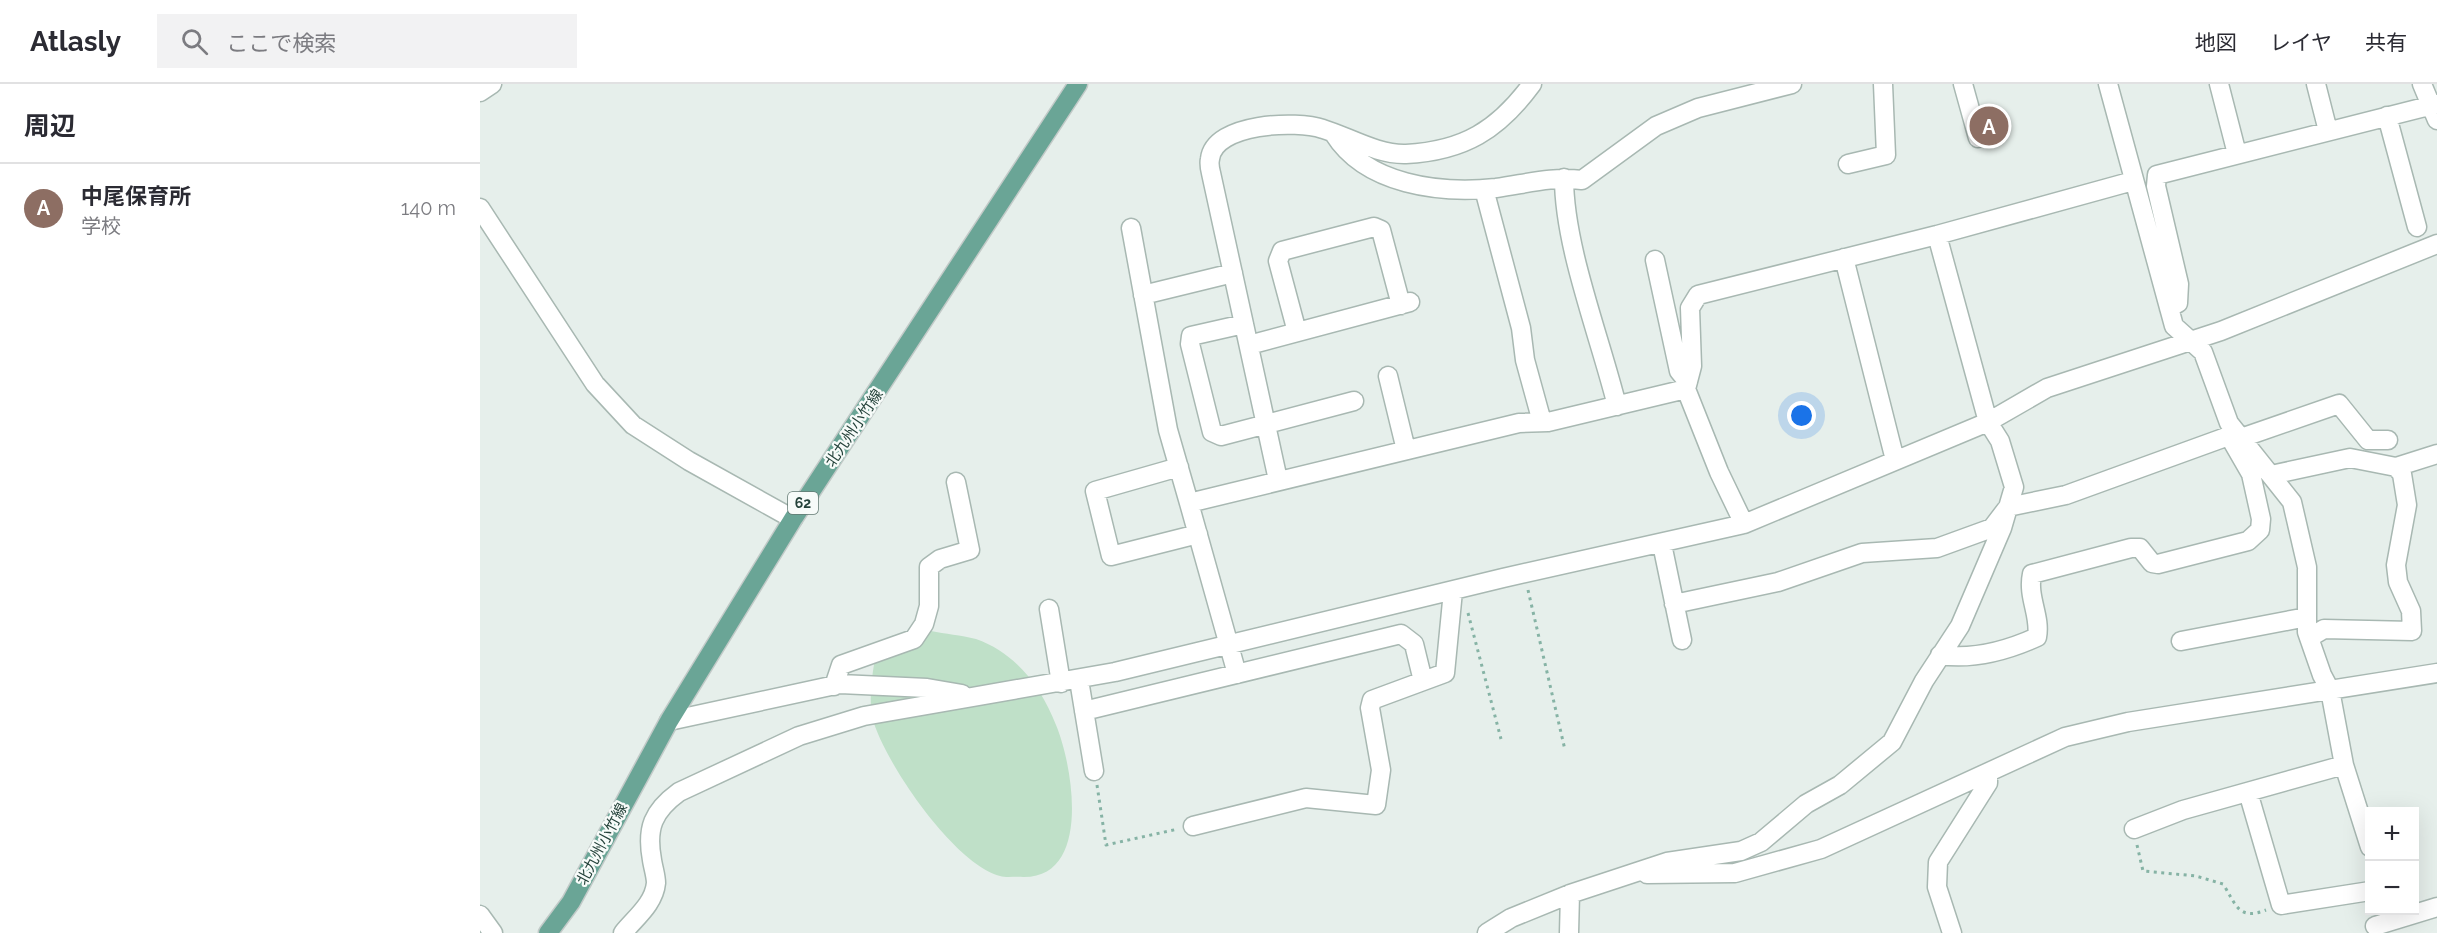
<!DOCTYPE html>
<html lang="ja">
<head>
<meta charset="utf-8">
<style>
	:root { --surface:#fff; --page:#f2f2f3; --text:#2b2b33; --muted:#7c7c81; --line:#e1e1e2; --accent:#ea580c }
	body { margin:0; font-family:Raleway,"Noto Sans JP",sans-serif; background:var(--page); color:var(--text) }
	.controls { position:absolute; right:18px; bottom:18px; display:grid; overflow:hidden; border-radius:0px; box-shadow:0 6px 24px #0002 }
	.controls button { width:54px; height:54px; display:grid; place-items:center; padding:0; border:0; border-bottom:2px solid var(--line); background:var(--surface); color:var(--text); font:30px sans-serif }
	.you { position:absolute; left:1322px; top:332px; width:21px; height:21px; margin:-15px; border:4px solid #fff; border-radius:50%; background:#1a73e8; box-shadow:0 0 0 9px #1a73e833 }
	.badge { display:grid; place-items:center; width:39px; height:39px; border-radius:50%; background:var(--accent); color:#fff; font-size:20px; font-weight:700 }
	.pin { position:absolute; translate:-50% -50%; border:3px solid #fff; box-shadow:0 2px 6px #0006 }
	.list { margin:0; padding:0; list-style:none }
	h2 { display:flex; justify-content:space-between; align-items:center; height:78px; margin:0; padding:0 24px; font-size:26px }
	h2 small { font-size:20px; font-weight:400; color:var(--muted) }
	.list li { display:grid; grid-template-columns:39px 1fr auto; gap:18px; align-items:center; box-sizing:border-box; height:90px; padding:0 24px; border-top:2px solid var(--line) }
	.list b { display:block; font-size:22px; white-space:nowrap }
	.list p { margin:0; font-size:20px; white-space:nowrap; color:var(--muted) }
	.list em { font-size:20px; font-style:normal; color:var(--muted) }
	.icon { flex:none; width:33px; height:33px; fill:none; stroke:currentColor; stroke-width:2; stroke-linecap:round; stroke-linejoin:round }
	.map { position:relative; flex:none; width:1957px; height:849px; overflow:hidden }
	header { display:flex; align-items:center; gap:36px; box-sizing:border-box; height:84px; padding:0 30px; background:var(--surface); border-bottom:2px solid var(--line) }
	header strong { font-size:28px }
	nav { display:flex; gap:33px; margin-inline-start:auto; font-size:21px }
	.search { width:420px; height:54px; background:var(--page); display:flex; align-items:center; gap:15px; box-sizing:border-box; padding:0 21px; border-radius:0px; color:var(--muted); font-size:22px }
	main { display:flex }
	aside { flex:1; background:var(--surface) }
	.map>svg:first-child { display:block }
	.green { fill:#bfe0c8 }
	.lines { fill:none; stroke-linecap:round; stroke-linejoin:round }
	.minor-casing { stroke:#a8b8b2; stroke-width:21 }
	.major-casing { stroke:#c2cac8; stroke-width:21 }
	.path { stroke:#86b3a5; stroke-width:3; stroke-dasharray:3 4.5; stroke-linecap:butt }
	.minor { stroke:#fff; stroke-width:18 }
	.major { stroke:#6aa596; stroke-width:18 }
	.labels { text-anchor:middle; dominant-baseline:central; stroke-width:4.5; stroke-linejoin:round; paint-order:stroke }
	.shield { fill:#f7fbf9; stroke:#637a73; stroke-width:1.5 }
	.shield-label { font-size:14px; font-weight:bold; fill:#24423a }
	.street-label { font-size:15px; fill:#24423a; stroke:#f7fbf9 }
</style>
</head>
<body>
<header>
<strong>Atlasly</strong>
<div class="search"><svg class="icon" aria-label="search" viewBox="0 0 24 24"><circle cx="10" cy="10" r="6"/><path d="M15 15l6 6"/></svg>ここで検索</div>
<nav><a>地図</a><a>レイヤ</a><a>共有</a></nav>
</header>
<main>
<aside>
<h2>周辺<small></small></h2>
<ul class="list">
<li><span class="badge" style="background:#8d6e63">A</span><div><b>中尾保育所</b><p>学校</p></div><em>140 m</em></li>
</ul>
</aside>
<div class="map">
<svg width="1957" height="849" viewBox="0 0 1957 849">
	<rect width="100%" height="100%" fill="#e6efeb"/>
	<path class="green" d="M451,547C465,550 481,551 496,555C536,569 561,603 576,641C593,682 612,794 543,793C536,792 527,794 520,792C474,780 404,678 392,633C389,621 392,581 397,570C399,564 407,557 411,552Z"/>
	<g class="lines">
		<defs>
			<path id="minor" d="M1483,0L1498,54
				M1628,0L1694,242L1723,268L1749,339L1812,418L1827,483V548L1842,591L1850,606L1864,681L1890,763
				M1739,0L1757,70
				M1836,0L1848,47
				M1942,0L1957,36
				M0,8L12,0
				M1907,32L1937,143
				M854,50C886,101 960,110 1016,104C1046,100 1071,92 1102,96L1176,42L1218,24L1312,0
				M1368,80L1406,71L1403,0
				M1084,94C1084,163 1120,253 1137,322
				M1004,105L1041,244L1045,276L1062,338
				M0,124L115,300L153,341L209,377L313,435
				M651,144L688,346L709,419
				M1364,174L1415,376
				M1175,176L1199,287L1208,298
				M663,211L753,189
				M1689,224L1698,219L1699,200L1676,102L1677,91L1957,20
				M764,240L711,252L710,260L732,348L741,352L874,317
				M817,248L798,177L802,167L894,143L901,146L921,221
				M769,261L930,218
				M908,292L926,366
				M1761,354L1859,320L1888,356H1908
				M699,383L615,407L631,472L718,450
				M1916,383L1957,370
				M1791,391L1870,374L1916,383L1922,390L1927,421L1916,481L1918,498L1931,527L1932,547L1844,545L1829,554
				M798,396L731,89C730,85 729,79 730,75C734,39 817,36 843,45C869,53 898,71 926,70C984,67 1018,46 1052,0
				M1264,440L1239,388L1206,305L1212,282L1210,224L1218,211L1457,151L1653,97
				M1182,460L1202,556
				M1194,520L1298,498L1382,469L1457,464L1512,444L1528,423L1586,411L1757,349
				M569,525L581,599
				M1701,557L1827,533
				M1460,571C1494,576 1526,567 1557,553C1561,532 1547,513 1552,490L1651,464H1660L1672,479L1678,480L1768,457L1780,446L1781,435L1771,390L1752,357
				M757,590L709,419L1039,339L1068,338L1206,305
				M599,596L614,687
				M354,602L361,581L434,555L444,540L449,522V483L460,475L490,466L476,398
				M604,627L921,550L934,560L943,597
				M189,637L360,600L447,604L482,610
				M1768,708L1801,821L1890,807
				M713,742L826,714L896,721L901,686L890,624L892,616L965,589L973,507
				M1654,745L1703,726L1864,681
				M1167,790L1255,789L1341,765L1585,653L1648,638L1957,589
				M0,831L13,849
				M1895,842L1957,823
				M143,849C155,834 174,820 176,799C176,792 173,783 172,776C166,744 173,727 199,708L319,652L384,632L635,588L1023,494L1264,440L1508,338L1567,304L1741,247L1957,160
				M1007,849L1031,834L1090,810L1187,778L1261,767L1281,758L1326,720L1360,701L1412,658L1444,597L1480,542L1522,444L1534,403L1520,357L1508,338L1457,151
				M1089,849L1090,810
				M1472,849L1457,803L1458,778L1508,699V689"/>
			<path id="major" d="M68,849L91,818L189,637L313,435L598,0"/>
		</defs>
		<use href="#minor" class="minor-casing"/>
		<use href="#major" class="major-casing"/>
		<path class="path" d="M1048,506L1085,666
			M988,529L1021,655
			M617,701L626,761L698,745
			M1657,761L1663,787L1716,792L1743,800C1756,820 1758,837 1786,826"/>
		<use href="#minor" class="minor"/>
		<use href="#major" class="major"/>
	</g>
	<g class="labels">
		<rect class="shield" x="308" y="408" width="30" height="22" rx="4.5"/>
		<g class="shield-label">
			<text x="323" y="419">62</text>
		</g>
		<g class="street-label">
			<text transform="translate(374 344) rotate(-56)">北九州小竹線</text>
			<text transform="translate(122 760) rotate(-62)">北九州小竹線</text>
		</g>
	</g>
</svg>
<div class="controls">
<button>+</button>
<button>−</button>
</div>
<div class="you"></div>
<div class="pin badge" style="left:1509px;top:42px;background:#8d6e63">A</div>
</div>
</main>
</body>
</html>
